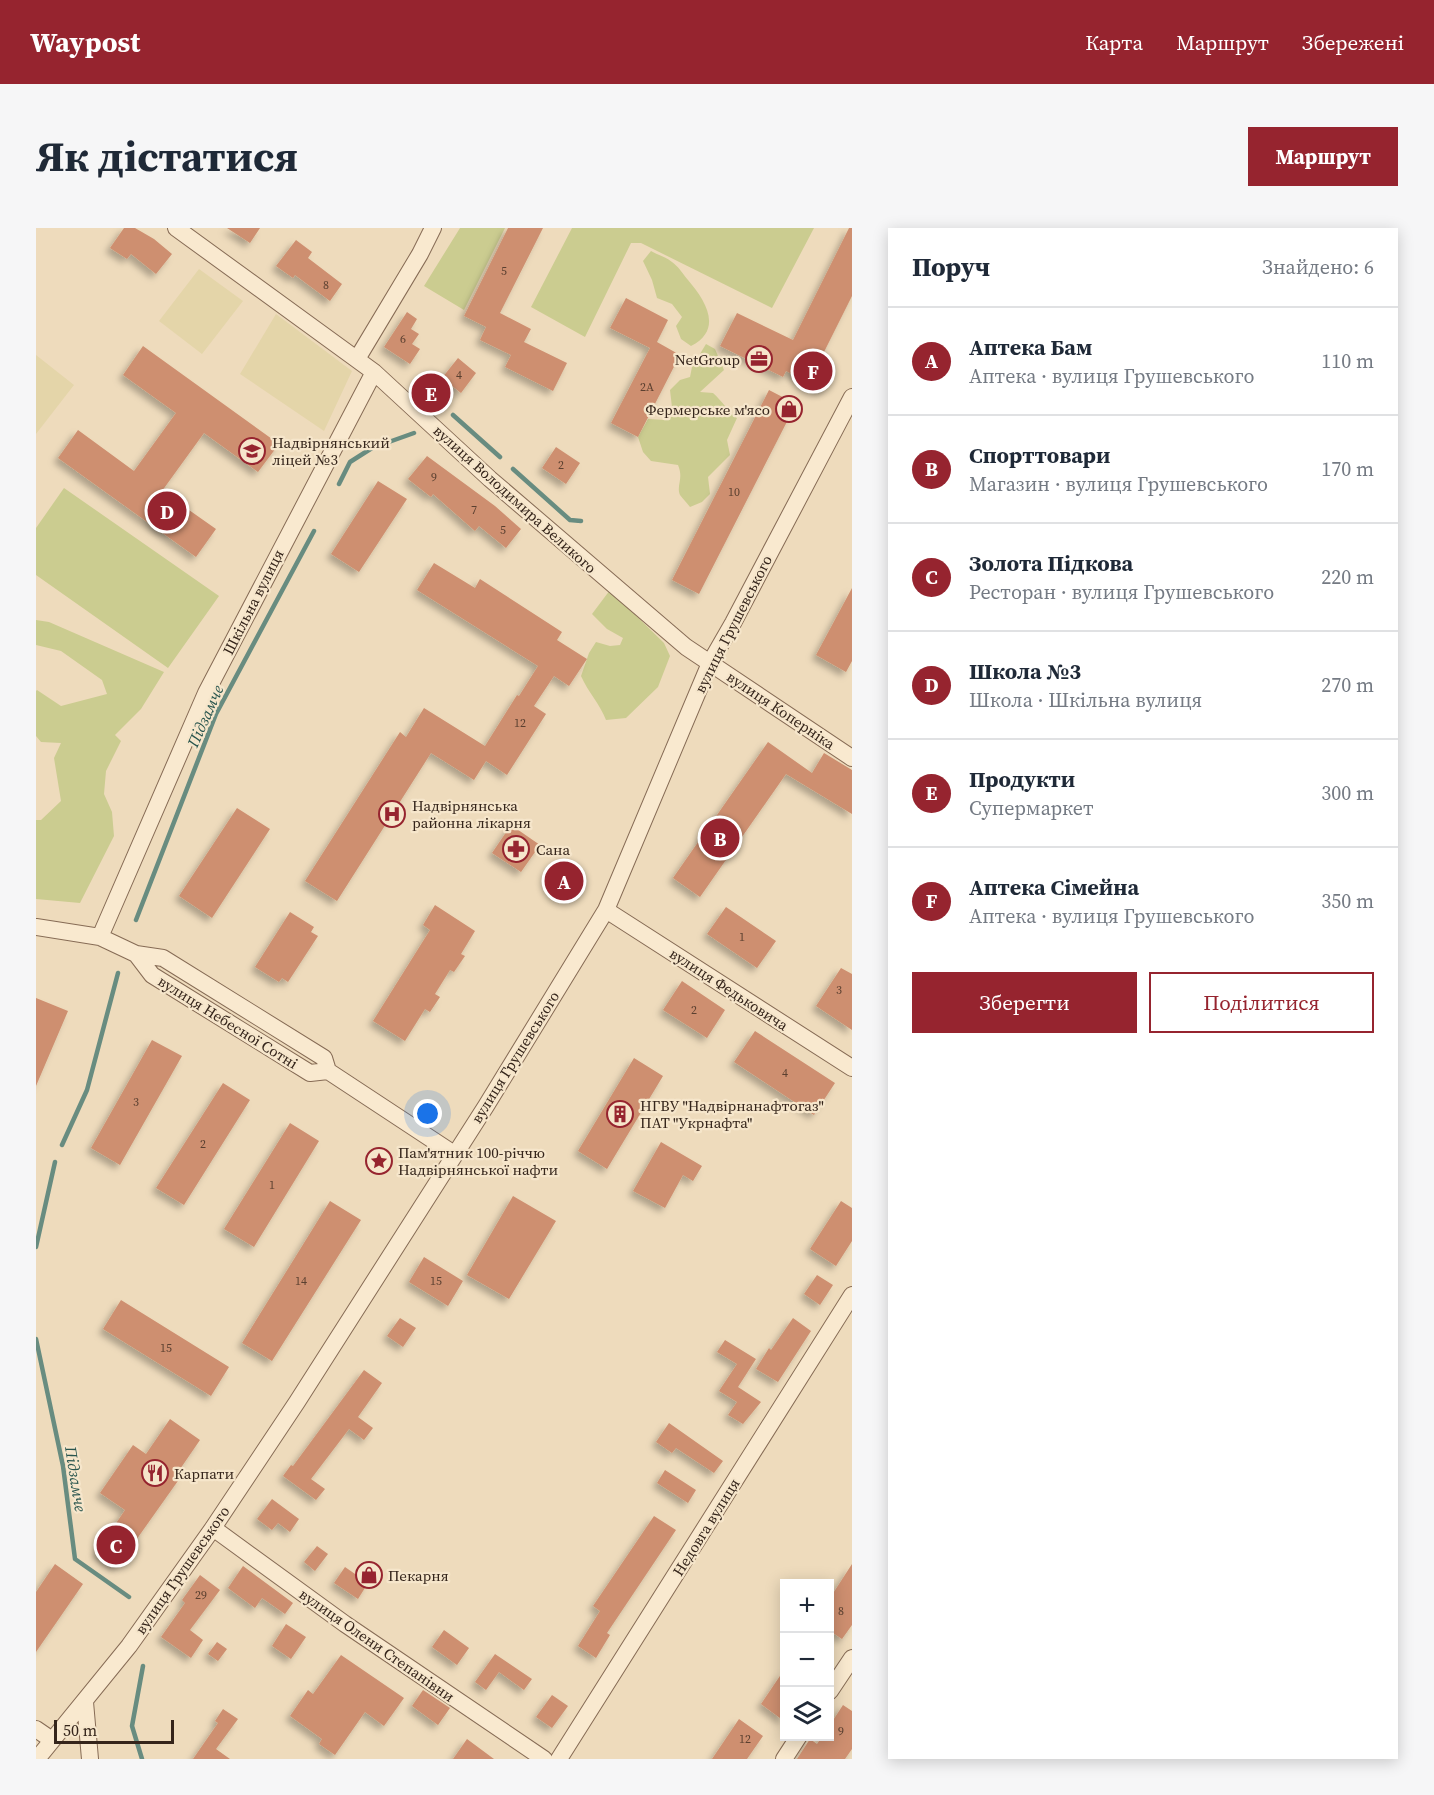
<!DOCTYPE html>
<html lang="uk">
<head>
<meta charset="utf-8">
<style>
	:root { --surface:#fff; --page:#f6f6f7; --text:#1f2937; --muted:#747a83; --line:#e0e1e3; --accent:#96242f }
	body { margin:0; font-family:"Source Serif 4",serif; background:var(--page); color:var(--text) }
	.controls { position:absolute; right:18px; bottom:18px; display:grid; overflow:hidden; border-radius:0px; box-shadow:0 3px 15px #0003 }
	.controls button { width:54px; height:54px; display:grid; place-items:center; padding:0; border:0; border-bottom:2px solid var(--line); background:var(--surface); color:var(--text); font:30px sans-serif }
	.scale { position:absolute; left:18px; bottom:15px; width:120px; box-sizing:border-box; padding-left:6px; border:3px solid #35251b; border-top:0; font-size:16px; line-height:21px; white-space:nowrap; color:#35251b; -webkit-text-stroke:4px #f6e6cb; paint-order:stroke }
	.you { position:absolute; left:392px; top:886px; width:21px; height:21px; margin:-15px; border:4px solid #fff; border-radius:50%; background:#1a73e8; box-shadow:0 0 0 9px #1a73e833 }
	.badge { display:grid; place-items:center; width:39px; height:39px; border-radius:50%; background:var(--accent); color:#fff; font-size:20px; font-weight:700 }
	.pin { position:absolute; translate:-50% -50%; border:3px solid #fff; box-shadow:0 2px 6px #0006 }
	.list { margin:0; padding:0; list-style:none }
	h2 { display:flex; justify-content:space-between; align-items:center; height:78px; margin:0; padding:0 24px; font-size:26px }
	h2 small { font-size:20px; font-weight:400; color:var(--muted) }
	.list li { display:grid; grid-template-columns:39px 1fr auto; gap:18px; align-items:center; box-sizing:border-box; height:108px; padding:0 24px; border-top:2px solid var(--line) }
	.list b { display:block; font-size:22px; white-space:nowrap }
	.list p { margin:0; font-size:20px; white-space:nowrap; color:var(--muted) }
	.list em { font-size:20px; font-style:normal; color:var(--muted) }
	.actions { display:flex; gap:12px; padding:18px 24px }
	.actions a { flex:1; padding:14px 0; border:2px solid var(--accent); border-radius:0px; text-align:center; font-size:21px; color:var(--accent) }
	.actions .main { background:var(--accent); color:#fff }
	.icon { flex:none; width:33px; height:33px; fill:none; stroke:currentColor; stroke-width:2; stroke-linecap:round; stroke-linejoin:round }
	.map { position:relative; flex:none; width:816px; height:1531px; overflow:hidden; border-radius:0px }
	header { display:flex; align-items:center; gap:36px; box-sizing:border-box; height:84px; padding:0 30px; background:var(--accent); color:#fff }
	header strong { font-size:28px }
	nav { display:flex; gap:33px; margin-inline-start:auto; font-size:21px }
	.intro { display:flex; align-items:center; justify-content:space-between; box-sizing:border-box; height:144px; padding:0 36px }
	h1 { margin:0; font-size:42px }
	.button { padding:15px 27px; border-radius:0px; background:var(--accent); color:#fff; font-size:21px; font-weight:700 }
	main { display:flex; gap:36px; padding:0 36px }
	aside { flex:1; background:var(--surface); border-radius:0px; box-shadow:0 3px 15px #0003 }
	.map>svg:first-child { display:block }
	.farmland { fill:#e4d5a9 }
	.green { fill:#cbcc90 }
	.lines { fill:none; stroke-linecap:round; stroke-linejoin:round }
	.stream { stroke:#688c80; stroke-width:4.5 }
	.building { fill:#ce8f70; filter:url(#shadow) }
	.minor-casing { stroke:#866b55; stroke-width:18 }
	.minor { stroke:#f9e9cf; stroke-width:16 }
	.labels { text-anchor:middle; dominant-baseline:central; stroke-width:4.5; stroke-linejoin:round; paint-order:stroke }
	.number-label { font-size:12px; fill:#5b4030 }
	.poi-label { font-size:15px; fill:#35251b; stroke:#f6e6cb; text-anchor:start }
	.street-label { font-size:15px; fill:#35251b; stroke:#f6e6cb }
	.water-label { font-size:16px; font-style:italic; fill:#29554e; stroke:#f6e6cb }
</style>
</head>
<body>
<header>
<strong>Waypost</strong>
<nav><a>Карта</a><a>Маршрут</a><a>Збережені</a></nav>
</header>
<div class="intro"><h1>Як дістатися</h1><a class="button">Маршрут</a></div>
<main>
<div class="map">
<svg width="816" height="1531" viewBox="0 0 816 1531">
	<defs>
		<filter id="shadow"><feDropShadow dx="-4.5" dy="4.5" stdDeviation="3" flood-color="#0004"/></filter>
	</defs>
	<rect width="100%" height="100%" fill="#eedbbc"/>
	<path class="farmland" d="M163,41L207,73L166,126L123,93Z
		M240,86L316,143L288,203L204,146Z
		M0,127L38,157L0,206Z"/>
	<path class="green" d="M424,0H469L428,82L388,58Z
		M536,0H778L736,80L605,15H595L549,109L495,79Z
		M615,23C622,27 630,29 636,34C642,38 647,46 652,52C669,72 688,101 655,118L645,111L640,98L646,89L636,76L621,70L616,52L607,33Z
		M670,116L679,121L688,142L664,164L677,165C686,173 691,182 701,190L691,212L694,227L672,249L674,266L666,274L654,279C651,275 647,271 644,267C640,257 648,251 642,237L615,233L607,224L602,209L612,191L629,192L637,188L634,162L644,152L654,149L656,139Z
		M28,260L183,368L132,440L0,347V300Z
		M574,362L628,415L634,428L622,459L590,490L570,492C564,476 552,464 545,448L553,425L560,414L574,418L584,417L587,410L571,401L556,386Z
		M0,392L13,394L128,444L105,481L79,507L85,513L70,543L68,566L76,584L78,608L44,675L0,671V592H5L25,573L18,530L25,515L5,514L0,508V463L1,462L25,478L71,466L66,452L25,423L0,417Z"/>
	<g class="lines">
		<path class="stream" d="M417,187L464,229
			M477,241L534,292L545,293
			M303,256L314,234L336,220L378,205
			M100,692L180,486L278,303
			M26,917L51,862L82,745
			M0,1019L19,934
			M0,1111L27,1238L39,1331L93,1369
			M106,1531L96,1498L107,1438"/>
	</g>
	<path class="building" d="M88,0H99L118,11L136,26L120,46L95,26L91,31L74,20Z
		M191,0H224L214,15Z
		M472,0H507L464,85L495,101L488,114L531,135L517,163L469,139L475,127L444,112L450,99L428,88Z
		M813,0H816V68L784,132L799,139L787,162L750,143L747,149L684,118L701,85L757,112Z
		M260,12L276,24L272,30L306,56L294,73L259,47L257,50L240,38Z
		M590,70L632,92L621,114L644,127L602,209L575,195L614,120L574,100Z
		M371,84L381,91L375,101L383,106L376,116L384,121L374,136L348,119Z
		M107,118L243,216L222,244L168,205L126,263L180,301L160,329L22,230L42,202L98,243L140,185L87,147Z
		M422,130L440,145L425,165L406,150Z
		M733,162L760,176L663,366L636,352Z
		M520,219L544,235L530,256L506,240Z
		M391,228L459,278L485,301L470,320L443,298L439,303L397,266L395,269L372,251Z
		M342,253L371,271L323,344L295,326Z
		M398,335L439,360L444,351L526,404L521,412L551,431L533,458L518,448L498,478L510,486L471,547L450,533L438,552L395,525L301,673L269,653L364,504L370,509L388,480L449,518L481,467L483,468L502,438L381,362Z
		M816,360V433L810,444L780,427Z
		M732,514L776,545L788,525L816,542V586L750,546L664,669L637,650Z
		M201,580L234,601L176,690L143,668Z
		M475,597L504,617L485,644L456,625Z
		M399,677L439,703L425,726L429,728L418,744L414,742L399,766L404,769L394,784L389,781L369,813L337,793L394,702L387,697Z
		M690,679L740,713L721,740L671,706Z
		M254,684L278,699L275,704L282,708L252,754L246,750L243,754L219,739Z
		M805,740L816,746V802L780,778Z
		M646,753L689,782L671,810L627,782Z
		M0,770L32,783L0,858Z
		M719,803L799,855L778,887L698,834Z
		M116,812L146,828L84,937L55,920Z
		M598,830L627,848L571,941L542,923Z
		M187,855L214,872L148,977L120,960Z
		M254,895L283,913L218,1019L188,1001Z
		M625,914L666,938L657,953L647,947L629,980L597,963Z
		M477,968L520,993L473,1071L431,1047Z
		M294,973L325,992L236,1133L206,1115Z
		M805,973L816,980V1013L800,1038L774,1021Z
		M388,1029L427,1053L412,1078L373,1054Z
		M781,1047L797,1057L784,1077L768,1066Z
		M85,1072L193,1139L175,1168L67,1101Z
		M364,1090L380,1100L367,1119L351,1108Z
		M757,1090L775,1103L742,1154L720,1141L733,1120L735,1122Z
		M689,1112L720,1131L702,1159L725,1174L707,1196L692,1187L701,1174L683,1163L701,1136L681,1124Z
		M328,1142L346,1155L322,1189L337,1200L328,1212L313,1201L307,1209L275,1251L289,1261L280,1272L247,1248L255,1237L257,1238Z
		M134,1191L164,1212L140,1247L144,1250L81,1339L60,1325L89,1282L64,1265L97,1217L110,1226Z
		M633,1195L687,1233L678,1245L640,1220L636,1225L620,1214Z
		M629,1242L660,1262L652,1275L621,1255Z
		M236,1271L263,1291L254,1304L242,1295L236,1302L221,1291Z
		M618,1288L640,1302L571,1405L574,1407L560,1430L542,1418L564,1383L557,1378Z
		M281,1318L292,1326L279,1343L268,1334Z
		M19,1336L47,1356L0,1424V1364Z
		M816,1336V1397L806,1411L794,1403V1370Z
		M207,1338L257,1375L249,1386L226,1370L219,1380L192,1360Z
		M309,1339L332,1355L322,1371L298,1355Z
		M164,1347L184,1362L154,1402L167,1412L155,1430L125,1409L149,1375L146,1372Z
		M250,1396L270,1409L255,1431L236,1418Z
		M408,1402L433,1420L421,1437L396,1419Z
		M181,1414L191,1421L182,1433L172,1426Z
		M459,1426L496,1451L488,1462L463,1444L450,1462L439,1454Z
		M305,1427L368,1470L348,1498L329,1484L299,1527L283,1516L286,1511L254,1488L272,1462L277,1466Z
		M748,1442V1493L725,1476Z
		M387,1462L414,1480L402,1497L376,1478Z
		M516,1467L532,1478L516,1500L500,1489Z
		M807,1477L816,1483V1521L809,1531H761L774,1511L781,1516L786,1509H794V1497Z
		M187,1481L202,1491L180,1521L194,1531H157L182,1495L179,1493Z
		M703,1491L727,1508L711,1531H676Z
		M431,1511L458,1531H417Z"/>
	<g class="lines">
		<defs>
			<path id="minor" d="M140,0L338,144L454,251L650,419L816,530
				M321,131L384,26L397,0
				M570,682L816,840
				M0,699L64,709L100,726L127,730L288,830L292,843L418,926
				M64,709L170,465L338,144
				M100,726L116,747L274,845L292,843
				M177,1300L309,1396L508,1531
				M794,1463L816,1430
				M49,1474L54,1531
				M0,1501L16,1512
				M1,1531L93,1418L177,1300L261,1174L450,878L570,682L674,435L697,395L816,169
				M523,1531L816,1067
				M748,1531L763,1508"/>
		</defs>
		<use href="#minor" class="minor-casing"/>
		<use href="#minor" class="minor"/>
	</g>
	<defs>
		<symbol id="office-ring" viewBox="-11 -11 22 22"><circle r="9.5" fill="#f6e6cb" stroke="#96242f" stroke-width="1.5"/><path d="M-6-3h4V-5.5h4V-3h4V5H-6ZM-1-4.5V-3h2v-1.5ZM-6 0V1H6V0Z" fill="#96242f"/></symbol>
		<symbol id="shop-ring" viewBox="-11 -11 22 22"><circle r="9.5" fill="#f6e6cb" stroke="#96242f" stroke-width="1.5"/><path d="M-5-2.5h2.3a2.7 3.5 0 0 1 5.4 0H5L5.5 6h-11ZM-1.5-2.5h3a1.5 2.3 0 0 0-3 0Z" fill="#96242f"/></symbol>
		<symbol id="school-ring" viewBox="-11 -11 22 22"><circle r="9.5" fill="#f6e6cb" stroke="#96242f" stroke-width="1.5"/><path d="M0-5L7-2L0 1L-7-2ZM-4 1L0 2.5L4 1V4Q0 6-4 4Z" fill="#96242f"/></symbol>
		<symbol id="hospital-ring" viewBox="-11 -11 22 22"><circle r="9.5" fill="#f6e6cb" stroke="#96242f" stroke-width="1.5"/><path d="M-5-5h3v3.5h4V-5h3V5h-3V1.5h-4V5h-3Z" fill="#96242f"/></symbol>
		<symbol id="pharmacy-ring" viewBox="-11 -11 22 22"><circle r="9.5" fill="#f6e6cb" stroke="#96242f" stroke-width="1.5"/><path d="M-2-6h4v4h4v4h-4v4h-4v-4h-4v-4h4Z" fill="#96242f"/></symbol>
		<symbol id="building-ring" viewBox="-11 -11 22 22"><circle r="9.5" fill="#f6e6cb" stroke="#96242f" stroke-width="1.5"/><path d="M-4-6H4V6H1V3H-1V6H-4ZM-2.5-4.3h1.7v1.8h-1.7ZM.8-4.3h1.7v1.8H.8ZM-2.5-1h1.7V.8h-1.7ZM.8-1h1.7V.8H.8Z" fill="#96242f"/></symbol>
		<symbol id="sight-ring" viewBox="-11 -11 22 22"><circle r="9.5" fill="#f6e6cb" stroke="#96242f" stroke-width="1.5"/><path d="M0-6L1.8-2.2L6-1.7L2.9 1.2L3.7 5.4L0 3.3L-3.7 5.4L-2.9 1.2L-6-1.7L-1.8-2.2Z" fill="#96242f"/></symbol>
		<symbol id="restaurant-ring" viewBox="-11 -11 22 22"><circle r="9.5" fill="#f6e6cb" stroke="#96242f" stroke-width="1.5"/><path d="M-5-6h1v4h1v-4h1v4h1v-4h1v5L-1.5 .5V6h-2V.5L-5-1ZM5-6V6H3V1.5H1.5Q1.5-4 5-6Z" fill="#96242f"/></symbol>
	</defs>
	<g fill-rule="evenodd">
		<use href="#office-ring" x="708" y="116" width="30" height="30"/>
		<use href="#shop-ring" x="738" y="166" width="30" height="30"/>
		<use href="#school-ring" x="201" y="208" width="30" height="30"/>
		<use href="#hospital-ring" x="341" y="571" width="30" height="30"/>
		<use href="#pharmacy-ring" x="465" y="606" width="30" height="30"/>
		<use href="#building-ring" x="569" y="871" width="30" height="30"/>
		<use href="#sight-ring" x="328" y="918" width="30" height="30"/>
		<use href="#restaurant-ring" x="104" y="1230" width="30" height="30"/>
		<use href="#shop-ring" x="318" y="1332" width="30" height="30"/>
	</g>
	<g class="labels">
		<g class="number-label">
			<text x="468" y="43">5</text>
			<text x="290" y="57">8</text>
			<text x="367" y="111">6</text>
			<text x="423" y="147">4</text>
			<text x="611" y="159">2А</text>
			<text x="525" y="237">2</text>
			<text x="398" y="249">9</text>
			<text x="698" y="264">10</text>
			<text x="438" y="282">7</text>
			<text x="467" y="302">5</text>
			<text x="484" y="495">12</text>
			<text x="706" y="709">1</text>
			<text x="803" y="762">3</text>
			<text x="658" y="782">2</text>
			<text x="749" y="845">4</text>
			<text x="100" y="874">3</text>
			<text x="167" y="916">2</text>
			<text x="236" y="957">1</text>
			<text x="265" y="1053">14</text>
			<text x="400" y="1053">15</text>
			<text x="130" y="1120">15</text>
			<text x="165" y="1367">29</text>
			<text x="805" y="1383">8</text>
			<text x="805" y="1503">9</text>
			<text x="709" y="1511">12</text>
		</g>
		<g class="poi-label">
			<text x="704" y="131" text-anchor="end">NetGroup</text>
			<text x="734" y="181" text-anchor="end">Фермерське м'ясо</text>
			<text x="236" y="214">Надвірнянський<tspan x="236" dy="17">ліцей №3</tspan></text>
			<text x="376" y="577">Надвірнянська<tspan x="376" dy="17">районна лікарня</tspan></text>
			<text x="500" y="621">Сана</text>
			<text x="604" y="877">НГВУ "Надвірнанафтогаз"<tspan x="604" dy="17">ПАТ "Укрнафта"</tspan></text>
			<text x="362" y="924">Пам'ятник 100-річчю<tspan x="362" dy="17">Надвірнянської нафти</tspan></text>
			<text x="138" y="1245">Карпати</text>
			<text x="352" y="1347">Пекарня</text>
		</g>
		<g class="street-label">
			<text transform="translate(479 271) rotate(42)">вулиця Володимира Великого</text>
			<text transform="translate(217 374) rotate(-63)">Шкільна вулиця</text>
			<text transform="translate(697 396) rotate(-63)">вулиця Грушевського</text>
			<text transform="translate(745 482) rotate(34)">вулиця Коперніка</text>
			<text transform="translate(693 761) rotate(33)">вулиця Федьковича</text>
			<text transform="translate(192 794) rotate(32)">вулиця Небесної Сотні</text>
			<text transform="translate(479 829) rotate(-58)">вулиця Грушевського</text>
			<text transform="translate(670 1299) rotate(-58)">Недовга вулиця</text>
			<text transform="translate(146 1342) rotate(-55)">вулиця Грушевського</text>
			<text transform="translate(341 1417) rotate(35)">вулиця Олени Степанівни</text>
		</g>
		<g class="water-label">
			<text transform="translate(169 488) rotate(-66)">Підзамче</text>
			<text transform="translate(40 1251) rotate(81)">Підзамче</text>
		</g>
	</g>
</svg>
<div class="controls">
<button>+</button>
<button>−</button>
<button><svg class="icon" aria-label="layers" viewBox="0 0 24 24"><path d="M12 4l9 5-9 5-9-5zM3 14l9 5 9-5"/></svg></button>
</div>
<div class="scale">50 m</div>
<div class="you"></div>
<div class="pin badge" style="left:528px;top:653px">A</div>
<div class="pin badge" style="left:684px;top:610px">B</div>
<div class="pin badge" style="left:80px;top:1317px">C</div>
<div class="pin badge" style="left:131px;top:283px">D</div>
<div class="pin badge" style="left:395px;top:165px">E</div>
<div class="pin badge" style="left:777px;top:143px">F</div>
</div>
<aside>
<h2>Поруч<small>Знайдено: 6</small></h2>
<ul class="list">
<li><span class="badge">A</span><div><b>Аптека Бам</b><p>Аптека · вулиця Грушевського</p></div><em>110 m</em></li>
<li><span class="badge">B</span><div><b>Спорттовари</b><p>Магазин · вулиця Грушевського</p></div><em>170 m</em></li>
<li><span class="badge">C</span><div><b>Золота Підкова</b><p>Ресторан · вулиця Грушевського</p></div><em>220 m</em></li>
<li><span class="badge">D</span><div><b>Школа №3</b><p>Школа · Шкільна вулиця</p></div><em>270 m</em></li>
<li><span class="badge">E</span><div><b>Продукти</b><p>Супермаркет</p></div><em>300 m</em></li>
<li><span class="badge">F</span><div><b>Аптека Сімейна</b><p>Аптека · вулиця Грушевського</p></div><em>350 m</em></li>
</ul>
<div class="actions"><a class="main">Зберегти</a><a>Поділитися</a></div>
</aside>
</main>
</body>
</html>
